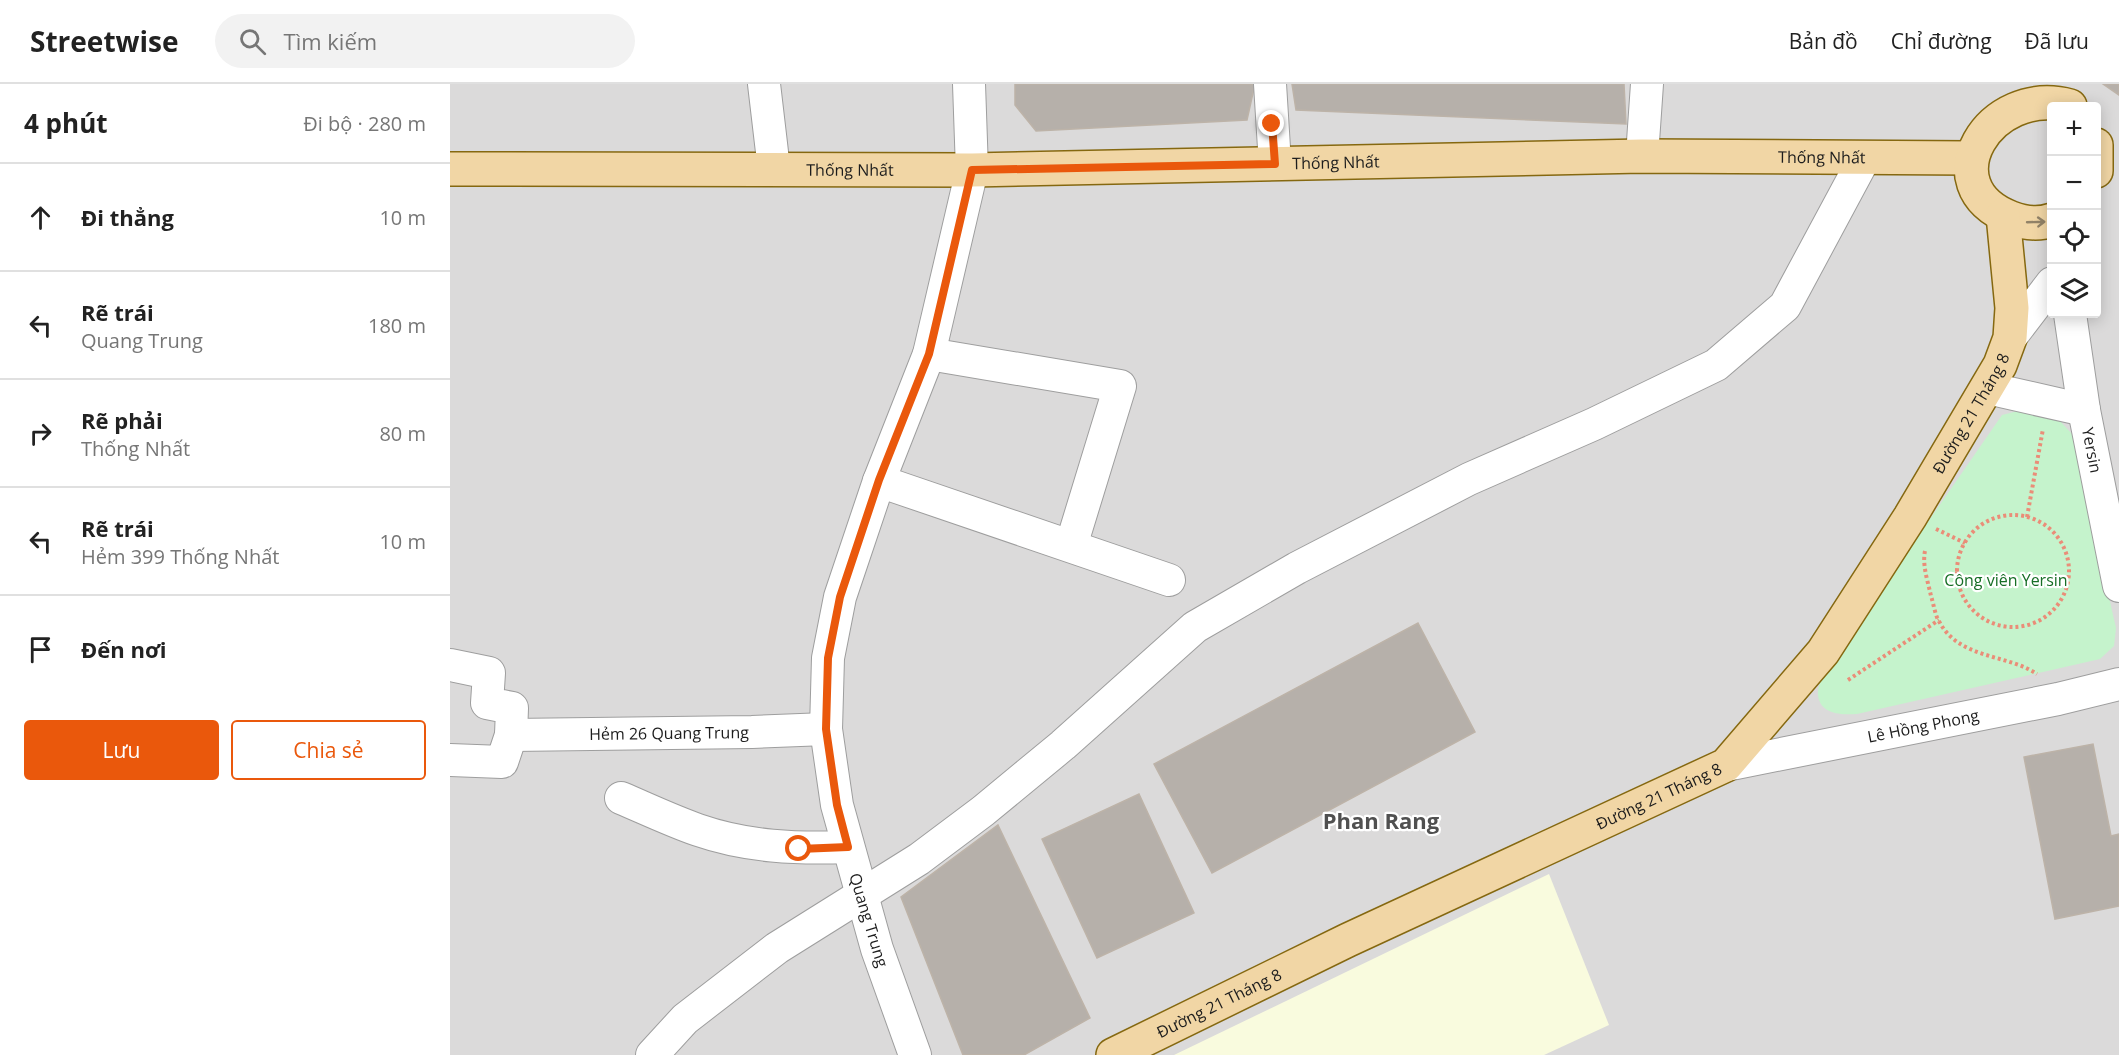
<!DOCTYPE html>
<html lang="vi">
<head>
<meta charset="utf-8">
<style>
	:root { --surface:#fff; --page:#f2f2f2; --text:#222; --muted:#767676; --line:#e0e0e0; --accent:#ea580c }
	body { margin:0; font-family:"Open Sans",sans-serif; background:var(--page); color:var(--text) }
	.controls { position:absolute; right:18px; top:18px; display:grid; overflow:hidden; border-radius:6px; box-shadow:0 3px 15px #0003 }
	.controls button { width:54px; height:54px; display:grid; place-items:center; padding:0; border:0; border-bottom:2px solid var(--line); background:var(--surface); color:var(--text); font:30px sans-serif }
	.stop { position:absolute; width:18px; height:18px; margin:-14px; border:4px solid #ea580c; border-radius:50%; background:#fff }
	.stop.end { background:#ea580c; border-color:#fff; box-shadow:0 2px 6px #0008 }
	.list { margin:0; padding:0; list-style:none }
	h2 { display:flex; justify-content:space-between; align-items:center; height:78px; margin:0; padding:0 24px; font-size:26px }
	h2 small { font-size:20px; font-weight:400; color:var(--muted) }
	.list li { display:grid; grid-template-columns:39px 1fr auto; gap:18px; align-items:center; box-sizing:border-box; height:108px; padding:0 24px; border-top:2px solid var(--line) }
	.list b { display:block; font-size:22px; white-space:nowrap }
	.list p { margin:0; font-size:20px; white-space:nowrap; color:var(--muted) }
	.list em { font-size:20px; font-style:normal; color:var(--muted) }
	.actions { display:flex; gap:12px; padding:18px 24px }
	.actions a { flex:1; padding:14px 0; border:2px solid var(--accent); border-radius:6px; text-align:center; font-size:21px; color:var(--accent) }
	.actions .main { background:var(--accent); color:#fff }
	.icon { flex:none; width:33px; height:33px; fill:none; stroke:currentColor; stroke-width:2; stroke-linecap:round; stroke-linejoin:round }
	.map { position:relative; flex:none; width:1669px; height:971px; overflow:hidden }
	header { display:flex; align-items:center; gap:36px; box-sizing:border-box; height:84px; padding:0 30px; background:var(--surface); border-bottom:2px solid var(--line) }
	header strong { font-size:28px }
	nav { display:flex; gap:33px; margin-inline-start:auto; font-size:21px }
	.search { width:420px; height:54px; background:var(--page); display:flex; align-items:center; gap:15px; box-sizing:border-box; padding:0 21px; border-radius:33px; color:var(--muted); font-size:22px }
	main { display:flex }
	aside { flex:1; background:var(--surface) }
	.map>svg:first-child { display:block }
	.residential { fill:#dbdada; fill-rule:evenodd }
	.education { fill:#f9fbde }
	.park { fill:#c5f3cc }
	.building { fill:#b6b0aa; stroke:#bdb3a8; stroke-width:1.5 }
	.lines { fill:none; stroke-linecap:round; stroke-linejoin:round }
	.minor-casing { stroke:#9e9e9e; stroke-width:34 }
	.major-casing { stroke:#856810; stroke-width:36 }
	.path { stroke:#ea8d78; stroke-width:4; stroke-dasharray:3 3; stroke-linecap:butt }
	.minor { stroke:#fff; stroke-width:32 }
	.major { stroke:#f1d6a5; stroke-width:33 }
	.oneway { stroke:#928368 }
	.route { stroke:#ea580c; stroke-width:8 }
	.labels { text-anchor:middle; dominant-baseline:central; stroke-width:4.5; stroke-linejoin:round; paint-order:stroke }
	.street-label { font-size:16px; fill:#1d1d1d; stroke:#fff }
	.park-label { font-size:16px; fill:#176e26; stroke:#fff }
	.district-label { font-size:22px; font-weight:bold; fill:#505050; stroke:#fff }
</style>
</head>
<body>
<header>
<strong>Streetwise</strong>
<div class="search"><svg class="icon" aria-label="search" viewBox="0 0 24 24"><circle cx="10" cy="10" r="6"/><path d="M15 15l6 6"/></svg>Tìm kiếm</div>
<nav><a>Bản đồ</a><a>Chỉ đường</a><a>Đã lưu</a></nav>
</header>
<main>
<aside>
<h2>4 phút<small>Đi bộ · 280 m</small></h2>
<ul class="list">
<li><svg class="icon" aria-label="ahead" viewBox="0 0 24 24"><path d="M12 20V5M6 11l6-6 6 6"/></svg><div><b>Đi thẳng</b></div><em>10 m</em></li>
<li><svg class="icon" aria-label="left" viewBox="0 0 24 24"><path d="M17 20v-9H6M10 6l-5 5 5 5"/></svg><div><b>Rẽ trái</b><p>Quang Trung</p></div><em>180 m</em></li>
<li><svg class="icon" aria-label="right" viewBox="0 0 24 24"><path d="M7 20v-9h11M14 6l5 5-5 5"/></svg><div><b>Rẽ phải</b><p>Thống Nhất</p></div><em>80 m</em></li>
<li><svg class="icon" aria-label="left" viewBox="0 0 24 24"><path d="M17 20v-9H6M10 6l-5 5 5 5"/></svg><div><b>Rẽ trái</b><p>Hẻm 399 Thống Nhất</p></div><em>10 m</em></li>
<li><svg class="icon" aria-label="arrive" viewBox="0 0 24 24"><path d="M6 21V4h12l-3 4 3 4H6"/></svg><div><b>Đến nơi</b></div></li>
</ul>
<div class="actions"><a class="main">Lưu</a><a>Chia sẻ</a></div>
</aside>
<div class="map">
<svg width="1669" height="971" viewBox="0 0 1669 971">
	<rect width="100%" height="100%" fill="#edebe4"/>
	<path class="residential" d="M0,0H1669V971H0ZM1602,22H1646V230H1602Z"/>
	<path class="education" d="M1099,790L1159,941L1094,971H724Z"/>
	<path class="park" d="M1572,326L1610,337L1622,350L1666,544L1664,562L1650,575L1407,630C1393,631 1370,631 1368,611C1367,605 1372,594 1374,588L1552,331Z"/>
	<path class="building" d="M565,0H805L797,36L586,47L565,21Z
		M842,0H1174L1176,40L846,26Z
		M1653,0H1669V11Z
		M968,539L1025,648L762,789L704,680Z
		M1643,660L1661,752L1669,750V822L1605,835L1574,673Z
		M689,710L744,829L647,874L592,755Z
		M548,741L640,934L574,971H513L451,813Z"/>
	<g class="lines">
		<defs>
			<g id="minor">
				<path d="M314,0L324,85"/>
				<path d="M820,0L825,80"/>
				<path d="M1192,72L1197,0"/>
				<path id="s1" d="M1620,230L1634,326L1669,502"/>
				<path d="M1560,254L1602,199"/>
				<path d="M479,270L670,302L621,462"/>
				<path d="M1537,304L1634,326"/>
				<path d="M429,397L719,496"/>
				<path d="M0,581L39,589L37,619L62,624L61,651L52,678L0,676"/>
				<path id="s2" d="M61,651L302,648L376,645"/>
				<path id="s3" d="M1276,681L1608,615L1669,600"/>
				<path d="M171,714C197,725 222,737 248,746C297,763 347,765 398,763"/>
				<path d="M202,971L235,935L327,864L469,775L533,727L613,661L745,543L847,484L1019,395L1144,340L1266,281L1335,222L1415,73"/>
				<path d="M465,971L427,865L387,721L376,645L378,574L390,513L429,397L479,270L522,86L519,0"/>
			</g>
			<g id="major">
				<path d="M1646,61V87"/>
				<path id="s4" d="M0,85L522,86L1192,72L1521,74"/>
				<path d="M1602,136C1588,141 1574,139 1561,134C1478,102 1539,0 1620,22"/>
				<path id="s5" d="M663,971L898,856L1276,681L1373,568L1460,433L1550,281L1560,254L1562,224L1553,131"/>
			</g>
		</defs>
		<use href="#minor" class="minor-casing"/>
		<use href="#major" class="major-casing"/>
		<path class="path" d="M1507 487a56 56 0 1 1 112 0a56 56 0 1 1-112 0Z
			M1577,433L1593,345
			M1486,445L1515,459
			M1475,467C1472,481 1478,498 1481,512C1484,521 1485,532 1490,539C1510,575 1557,570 1587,590
			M1398,596L1489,536"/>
		<use href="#minor" class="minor"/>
		<use href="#major" class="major"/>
	</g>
	<defs><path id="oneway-shaft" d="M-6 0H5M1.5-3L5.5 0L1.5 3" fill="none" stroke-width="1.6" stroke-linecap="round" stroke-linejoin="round" transform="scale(1.5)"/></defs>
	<use class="oneway" href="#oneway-shaft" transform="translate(1586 138) rotate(-2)"/>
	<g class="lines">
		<path class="route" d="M349,765L398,763L387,721L376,645L378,574L390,513L429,396L479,270L522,86L825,80L822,40"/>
	</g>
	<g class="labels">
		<g class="street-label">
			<text stroke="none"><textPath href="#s4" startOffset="1372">Thống Nhất</textPath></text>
			<text stroke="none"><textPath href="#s4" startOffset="886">Thống Nhất</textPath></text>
			<text stroke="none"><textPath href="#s4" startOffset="400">Thống Nhất</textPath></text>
			<text stroke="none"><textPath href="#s5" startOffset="1108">Đường 21 Tháng 8</textPath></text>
			<text stroke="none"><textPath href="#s1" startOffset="138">Yersin</textPath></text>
			<text stroke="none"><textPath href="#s3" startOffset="201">Lê Hồng Phong</textPath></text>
			<text stroke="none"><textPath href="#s2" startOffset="158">Hẻm 26 Quang Trung</textPath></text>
			<text stroke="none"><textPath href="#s5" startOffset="604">Đường 21 Tháng 8</textPath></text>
			<text transform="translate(419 836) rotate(73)">Quang Trung</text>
			<text stroke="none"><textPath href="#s5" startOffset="118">Đường 21 Tháng 8</textPath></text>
		</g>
		<g class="park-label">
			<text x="1556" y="496">Công viên Yersin</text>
		</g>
		<g class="district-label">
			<text x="931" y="736">Phan Rang</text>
		</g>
	</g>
</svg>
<div class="controls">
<button>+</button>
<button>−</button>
<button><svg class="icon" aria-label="locate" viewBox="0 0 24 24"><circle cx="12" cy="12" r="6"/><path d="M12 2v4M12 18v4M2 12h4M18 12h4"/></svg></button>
<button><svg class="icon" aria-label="layers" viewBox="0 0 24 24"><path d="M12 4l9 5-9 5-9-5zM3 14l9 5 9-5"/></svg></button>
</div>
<div class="stop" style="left:349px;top:765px"></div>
<div class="stop end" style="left:822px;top:40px"></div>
</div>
</main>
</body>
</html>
